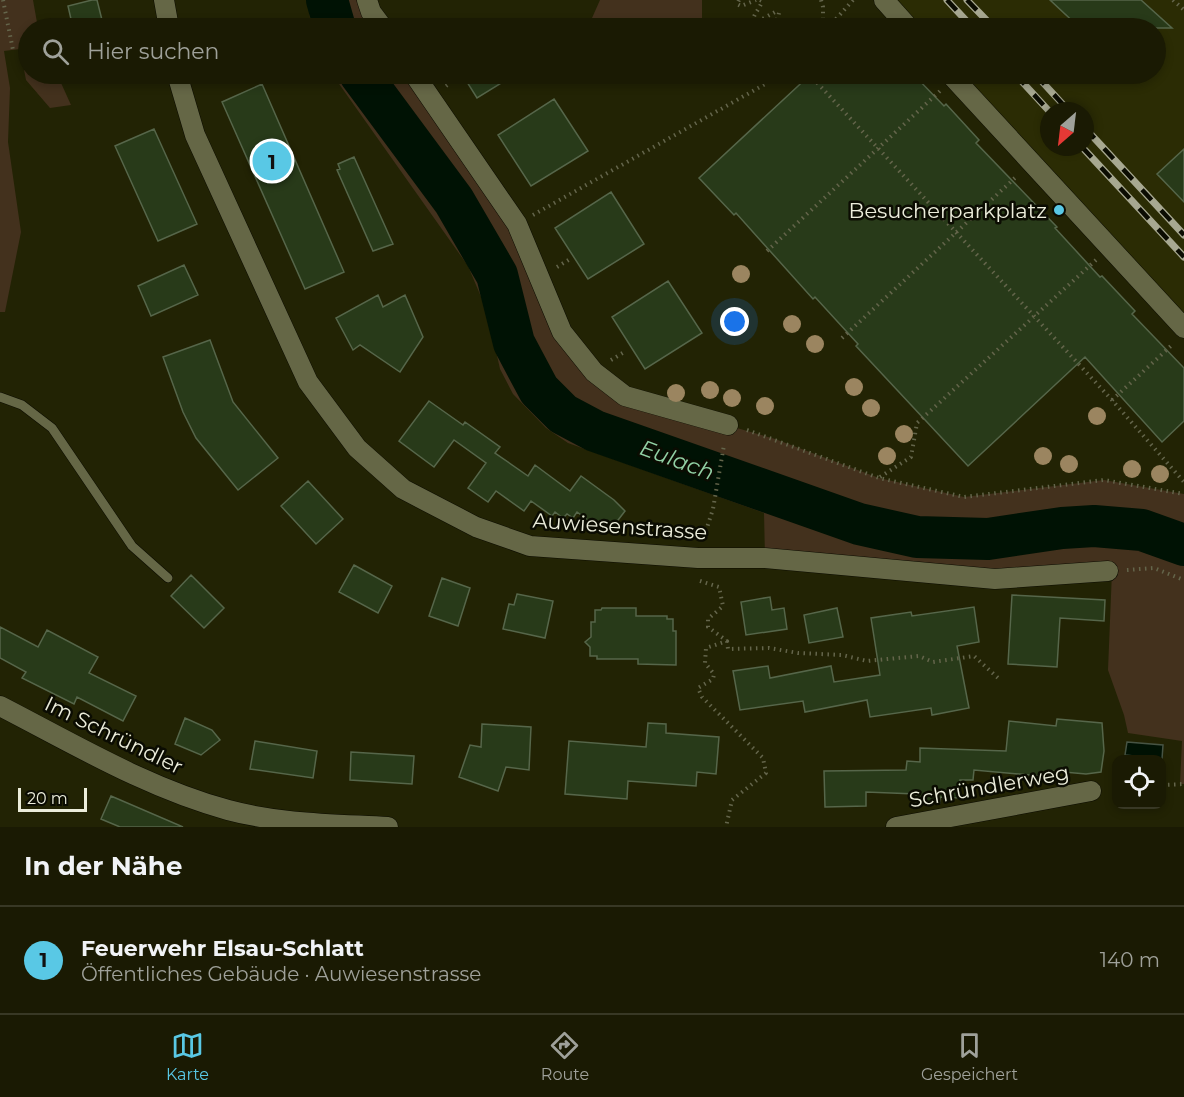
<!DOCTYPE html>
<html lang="de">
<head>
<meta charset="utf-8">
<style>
	:root { --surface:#1a1a03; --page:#23230d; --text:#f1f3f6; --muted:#9fa19a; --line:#383825; --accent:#59c8e5 }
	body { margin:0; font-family:Montserrat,sans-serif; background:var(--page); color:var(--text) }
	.controls { position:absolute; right:18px; bottom:18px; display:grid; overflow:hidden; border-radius:12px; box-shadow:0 3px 9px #0003 }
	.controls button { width:54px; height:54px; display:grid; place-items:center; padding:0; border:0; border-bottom:2px solid var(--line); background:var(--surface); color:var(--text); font:30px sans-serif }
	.compass { position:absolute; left:1040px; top:102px; width:54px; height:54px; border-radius:50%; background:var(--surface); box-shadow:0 3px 9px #0003; rotate:208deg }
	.scale { position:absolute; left:18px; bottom:15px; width:69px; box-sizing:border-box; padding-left:6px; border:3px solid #eceddb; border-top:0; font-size:16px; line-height:21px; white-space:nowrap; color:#eceddb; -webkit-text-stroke:4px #0b0c02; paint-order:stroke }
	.you { position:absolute; left:735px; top:322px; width:21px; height:21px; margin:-15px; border:4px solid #fff; border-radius:50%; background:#1a73e8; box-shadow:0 0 0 9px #1a73e833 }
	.badge { display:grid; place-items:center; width:39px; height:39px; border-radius:50%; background:var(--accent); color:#111; font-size:20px; font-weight:700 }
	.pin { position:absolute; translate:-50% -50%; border:3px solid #fff; box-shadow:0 2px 6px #0006 }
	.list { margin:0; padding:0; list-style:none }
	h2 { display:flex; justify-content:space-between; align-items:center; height:78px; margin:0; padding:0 24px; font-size:26px }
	h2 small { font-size:20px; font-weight:400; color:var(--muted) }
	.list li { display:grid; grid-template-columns:39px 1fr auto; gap:18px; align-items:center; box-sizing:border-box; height:108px; padding:0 24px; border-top:2px solid var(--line) }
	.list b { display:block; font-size:22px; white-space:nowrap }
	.list p { margin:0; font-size:20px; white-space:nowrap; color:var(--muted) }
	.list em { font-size:20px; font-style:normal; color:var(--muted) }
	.icon { flex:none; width:33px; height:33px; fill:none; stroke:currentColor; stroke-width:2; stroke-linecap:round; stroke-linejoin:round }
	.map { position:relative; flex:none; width:1184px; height:827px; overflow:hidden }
	.search { position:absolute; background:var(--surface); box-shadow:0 3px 9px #0003; left:18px; right:18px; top:18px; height:66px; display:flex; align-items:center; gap:15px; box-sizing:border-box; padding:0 21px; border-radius:33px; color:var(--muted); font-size:22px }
	.sheet { height:186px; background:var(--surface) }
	nav { display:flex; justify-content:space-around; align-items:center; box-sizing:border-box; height:84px; border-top:2px solid var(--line); background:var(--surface); font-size:16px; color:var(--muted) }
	nav a { display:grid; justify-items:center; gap:3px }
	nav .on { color:var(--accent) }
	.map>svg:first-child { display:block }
	.built { fill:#2b2c04; fill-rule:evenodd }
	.green { fill:#43311d }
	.water { fill:#001204; stroke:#475444; stroke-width:1.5 }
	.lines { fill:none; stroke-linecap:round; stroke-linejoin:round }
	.river { stroke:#001204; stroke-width:42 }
	.building { fill:#283a19; stroke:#56664a; stroke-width:1.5 }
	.lane-casing { stroke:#0c0c00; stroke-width:10 }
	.street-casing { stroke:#0c0c00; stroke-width:21 }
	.path { stroke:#64654b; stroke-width:4; stroke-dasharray:1.5 4.5; stroke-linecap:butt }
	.lane { stroke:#656746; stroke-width:9 }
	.street { stroke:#656746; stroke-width:20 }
	.rail-casing { stroke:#a7a891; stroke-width:7 }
	.rail { stroke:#0b0c02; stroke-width:4.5; stroke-dasharray:14; stroke-linecap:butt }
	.tree { fill:#9b8560 }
	.poi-dot { fill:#59c8e5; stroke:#0b0c02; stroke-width:2 }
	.labels { text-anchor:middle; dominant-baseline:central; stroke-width:5; stroke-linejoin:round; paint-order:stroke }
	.poi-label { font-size:21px; fill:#eceddb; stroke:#0b0c02; text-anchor:end }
	.street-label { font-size:21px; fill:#eceddb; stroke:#0b0c02 }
	.water-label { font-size:22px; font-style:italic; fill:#91d0a4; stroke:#0b0c02 }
</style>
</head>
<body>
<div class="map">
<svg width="1184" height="827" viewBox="0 0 1184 827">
	<rect width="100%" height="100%" fill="#222304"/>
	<path class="built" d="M884,0H1184V328L950,74H1156V28H909ZM1049,111H1085V147H1049Z"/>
	<path class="green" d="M0,0H33L38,28H28V74H57L71,105L50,108L26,80L20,49L4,51L10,88L8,142L21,232L5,312H0Z
		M308,0H367L383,28H311Z
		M600,0H702V28H599L592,18Z
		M332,74H414L517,224L562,332L625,396L775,439L879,478L964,497L1104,480L1184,494V784H1180L1182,741L1128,733L1124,715L1108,670L1112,571L995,579L765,558L764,513L568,443L546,428L513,394L500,369L487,311L468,266Z"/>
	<path class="water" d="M1127,742L1163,745L1162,759L1125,755Z"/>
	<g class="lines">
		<path class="river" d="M327,0L335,28
			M360,74L454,201L497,275L514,343L539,390L563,414L595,431L859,524L917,537L988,539L1062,528L1094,526L1142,530L1184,545"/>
	</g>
	<path class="building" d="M92,0H97L104,28H73L68,6Z
		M1050,0H1141L1172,28H1080Z
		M462,74H516L477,98Z
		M811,74H913L944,106L946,104L979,140L976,143L1057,227L1055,228L1100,277L1102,276L1135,311L1132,314L1184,368V421L1162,442L1085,357L968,466L856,346L858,344L815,297L813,299L736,213L734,215L699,178Z
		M262,84L344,272L305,289L222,102Z
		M554,99L588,151L531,186L498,135Z
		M154,129L197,224L158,241L115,146Z
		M1184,149V202L1157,174Z
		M354,157L393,244L373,251L337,170L340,169L338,164Z
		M611,192L644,244L588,279L555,228Z
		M184,265L198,295L151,316L138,286Z
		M668,281L702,333L645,369L612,317Z
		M378,295L383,307L405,295L423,337L400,372L360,345L353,350L336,318Z
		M210,340L233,402L278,458L238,490L196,438L183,412L163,357Z
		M429,401L463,425L465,422L500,447L495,453L528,476L535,465L570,491L581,476L614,500L625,511L612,528L601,520L596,526L577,512L573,518L567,514L563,518L555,512L552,516L531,501L524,511L496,491L488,502L468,488L486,463L454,440L434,467L399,441Z
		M308,481L343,519L316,544L281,506Z
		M354,565L392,586L378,613L339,592Z
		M191,575L224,608L204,628L171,596Z
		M442,578L470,588L458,626L429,616Z
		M517,594L553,601L545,638L503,629L509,604L514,605Z
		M1012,595L1105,600L1104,621L1060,618L1057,667L1008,664Z
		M770,597L772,610L784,608L787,629L746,635L741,602Z
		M974,607L979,642L957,646L969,708L932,715L931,708L870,717L867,700L805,712L803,701L740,710L733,671L768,666L770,678L831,666L834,682L880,675L871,618L911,612L912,616Z
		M602,608H636V616H667V619H673V631H676V665L638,664V659H597V656H590V647L585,642L591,637V622H595V610H601Z
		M837,608L843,637L809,643L804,615Z
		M0,627L38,647L47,630L98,657L89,673L136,696L123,721L77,697L74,704L22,678L26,672L0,658Z
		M185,718L212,730L220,740L201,755L175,744Z
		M1057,719L1102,723L1104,751L1101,772L1086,774L1053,771L1052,777L974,770L973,780H960V798L940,797V803L916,802V794L866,792V806L825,807L824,771L906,770L907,761L920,762V748L1006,751L1009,721L1056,726Z
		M648,723L666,724V733L719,737L716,774L697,772L696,786L628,781L627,799L565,794L569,741L646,747Z
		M482,724L531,727L529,770L506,767L498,791L459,777L470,745L481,747Z
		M255,741L317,751L313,778L250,769Z
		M351,752L414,756L412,784L350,780Z
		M111,796L183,827H120L101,819Z"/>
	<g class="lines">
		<defs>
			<path id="lane" d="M0,397L22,405L52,428L132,546L168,578"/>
			<path id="street" d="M164,0L169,28
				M367,0L371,12L383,28
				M884,0L909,28
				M177,74L195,135L308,382L357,448L403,489L476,527L530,546L698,558H765L995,579L1108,571
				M414,74L517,224L562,332L594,372L625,396L728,425
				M950,74L1184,328
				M0,706C74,744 147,788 228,810C280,824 335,824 388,827
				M896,827L1091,791"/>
		</defs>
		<use href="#lane" class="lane-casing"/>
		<use href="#street" class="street-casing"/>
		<path class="path" d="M3,0L13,50
			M739,0L737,4L741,6L756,0
			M760,0L762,1C760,9 753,14 753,22H757L775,12L779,13L778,18L769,28
			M821,0L823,7V28
			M1173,0L1184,10
			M786,28L793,27V28
			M828,28L853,0
			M809,74L1112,400L1184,482
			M446,86L457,78
			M533,215L783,74
			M767,251L940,91
			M557,267L570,259
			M842,338L1016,177
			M611,360L626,351
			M1112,400L1172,345
			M747,430L879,478L964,497L1104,480L1184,494
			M880,477L911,457L917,423L1096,260
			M704,537L713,509L724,445
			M1127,570L1154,568L1184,580
			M700,581L719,587L723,606L708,619V627L727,641L706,648L705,663L714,674L713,679L698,688L702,697L763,758L766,773L732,800L726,827
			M727,641L728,649L769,648L798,653L842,655L867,661L919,656L933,662L974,656L998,678
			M1162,785L1184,784"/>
		<use href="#lane" class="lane"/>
		<use href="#street" class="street"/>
		<defs>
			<path id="rail" d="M947,0L973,28
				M967,0L994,28
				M1015,74L1049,111
				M1035,74L1069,111
				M1085,128L1184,235
				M1082,147L1184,257"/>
		</defs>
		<use href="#rail" class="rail-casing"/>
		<use href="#rail" class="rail"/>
	</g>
	<g class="tree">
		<circle cx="741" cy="274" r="9"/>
		<circle cx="792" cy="324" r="9"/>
		<circle cx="815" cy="344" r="9"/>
		<circle cx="854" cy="387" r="9"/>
		<circle cx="710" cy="390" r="9"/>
		<circle cx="676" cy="393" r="9"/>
		<circle cx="732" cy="398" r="9"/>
		<circle cx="765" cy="406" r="9"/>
		<circle cx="871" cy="408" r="9"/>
		<circle cx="1097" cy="416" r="9"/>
		<circle cx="904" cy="434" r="9"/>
		<circle cx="887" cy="456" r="9"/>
		<circle cx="1043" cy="456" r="9"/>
		<circle cx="1069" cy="464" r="9"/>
		<circle cx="1132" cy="469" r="9"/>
		<circle cx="1160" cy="474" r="9"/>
	</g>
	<circle class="poi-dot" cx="1059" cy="210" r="6"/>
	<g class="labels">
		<g class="poi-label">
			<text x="1047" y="210">Besucherparkplatz</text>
		</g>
		<g class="street-label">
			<text transform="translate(620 526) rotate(4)">Auwiesenstrasse</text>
			<text transform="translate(114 735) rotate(26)">Im Schründler</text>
			<text transform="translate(989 786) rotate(-10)">Schründlerweg</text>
		</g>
		<g class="water-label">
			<text transform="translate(677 460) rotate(20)">Eulach</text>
		</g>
	</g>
</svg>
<div class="controls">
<button><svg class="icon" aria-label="locate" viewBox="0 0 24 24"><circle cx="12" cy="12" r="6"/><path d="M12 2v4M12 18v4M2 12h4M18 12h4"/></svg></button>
</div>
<svg class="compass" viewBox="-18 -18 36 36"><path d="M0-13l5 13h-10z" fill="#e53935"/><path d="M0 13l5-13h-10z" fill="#9fa19a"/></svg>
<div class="scale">20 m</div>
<div class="you"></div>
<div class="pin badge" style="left:272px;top:161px">1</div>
<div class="search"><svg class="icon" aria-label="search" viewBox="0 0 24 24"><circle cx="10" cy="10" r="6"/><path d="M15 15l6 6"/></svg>Hier suchen</div>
</div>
<section class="sheet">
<h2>In der Nähe<small></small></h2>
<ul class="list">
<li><span class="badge">1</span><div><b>Feuerwehr Elsau-Schlatt</b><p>Öffentliches Gebäude · Auwiesenstrasse</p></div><em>140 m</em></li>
</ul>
</section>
<nav>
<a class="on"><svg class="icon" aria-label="map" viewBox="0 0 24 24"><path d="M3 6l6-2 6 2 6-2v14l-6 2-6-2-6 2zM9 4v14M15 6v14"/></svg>Karte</a>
<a><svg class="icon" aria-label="directions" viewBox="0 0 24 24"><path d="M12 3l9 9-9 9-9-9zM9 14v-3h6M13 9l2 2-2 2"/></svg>Route</a>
<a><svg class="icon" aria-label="saved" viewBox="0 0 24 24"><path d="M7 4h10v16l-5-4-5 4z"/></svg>Gespeichert</a>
</nav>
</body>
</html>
